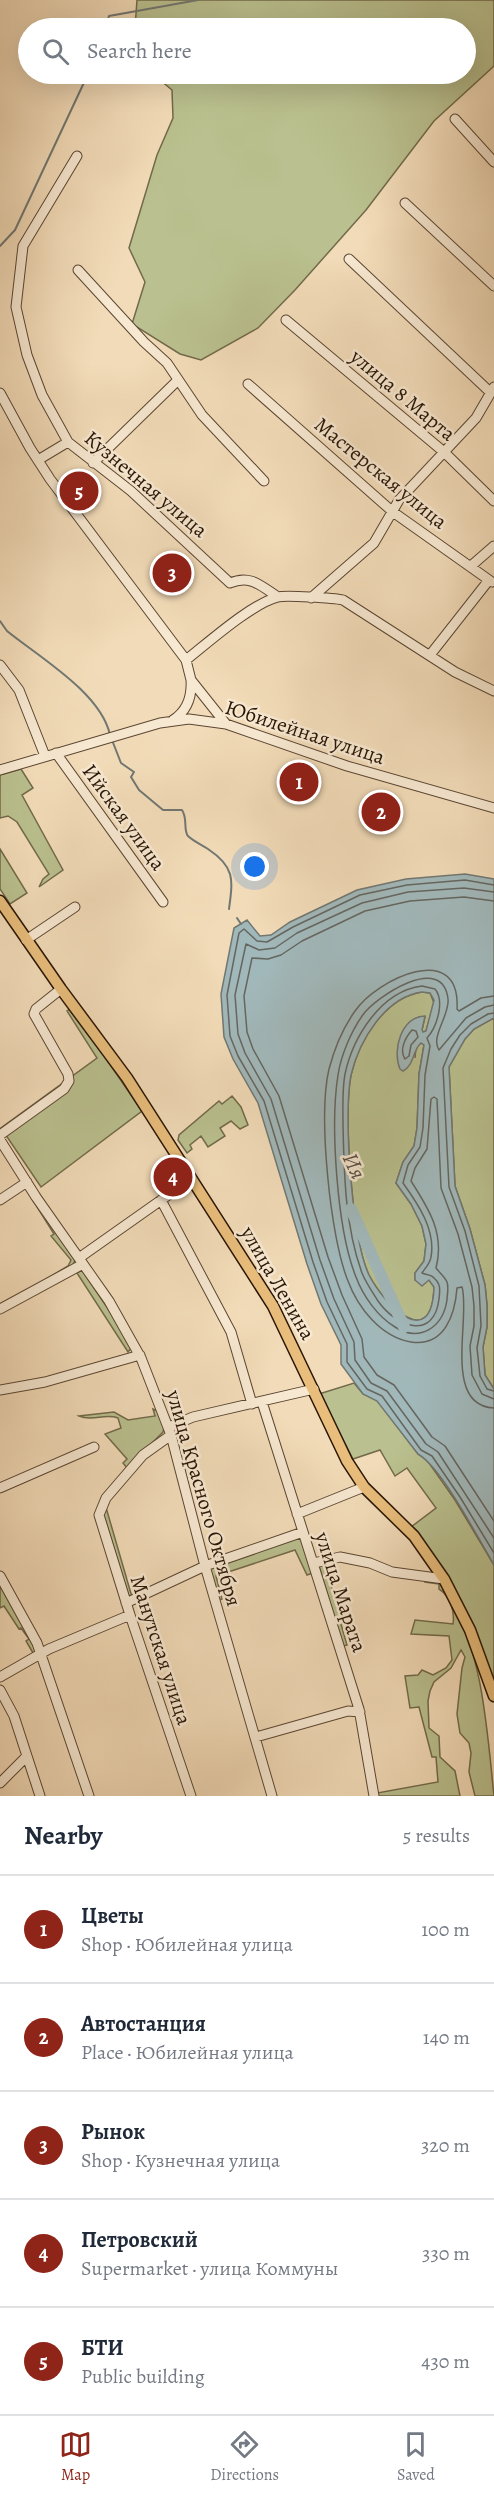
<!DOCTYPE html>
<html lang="en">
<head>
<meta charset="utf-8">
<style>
	:root { --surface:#fff; --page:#f6f6f7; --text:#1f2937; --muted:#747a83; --line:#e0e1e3; --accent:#8f2418 }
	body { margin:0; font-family:Alegreya,serif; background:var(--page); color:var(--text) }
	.you { position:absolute; left:255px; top:867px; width:21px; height:21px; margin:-15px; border:4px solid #fff; border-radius:50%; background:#1a73e8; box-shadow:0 0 0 9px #1a73e833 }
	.badge { display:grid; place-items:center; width:39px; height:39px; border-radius:50%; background:var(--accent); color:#fff; font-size:20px; font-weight:700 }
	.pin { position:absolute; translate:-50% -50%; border:3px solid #fff; box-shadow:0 2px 6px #0006 }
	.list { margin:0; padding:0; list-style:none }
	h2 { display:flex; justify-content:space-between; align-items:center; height:78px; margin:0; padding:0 24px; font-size:26px }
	h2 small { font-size:20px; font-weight:400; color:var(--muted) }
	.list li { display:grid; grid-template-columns:39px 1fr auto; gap:18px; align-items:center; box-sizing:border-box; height:108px; padding:0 24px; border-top:2px solid var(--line) }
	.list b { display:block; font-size:22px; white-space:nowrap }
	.list p { margin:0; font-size:20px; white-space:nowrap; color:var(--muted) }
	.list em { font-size:20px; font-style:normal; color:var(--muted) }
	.icon { flex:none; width:33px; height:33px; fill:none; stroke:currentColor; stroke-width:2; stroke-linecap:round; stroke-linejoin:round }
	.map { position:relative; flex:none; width:494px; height:1796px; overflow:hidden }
	.search { position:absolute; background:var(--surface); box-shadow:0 6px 24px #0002; left:18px; right:18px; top:18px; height:66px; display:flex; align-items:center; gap:15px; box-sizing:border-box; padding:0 21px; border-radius:33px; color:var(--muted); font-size:22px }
	.sheet { height:618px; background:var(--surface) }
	nav { display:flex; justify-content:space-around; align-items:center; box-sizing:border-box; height:84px; border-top:2px solid var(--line); background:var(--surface); font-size:16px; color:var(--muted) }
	nav a { display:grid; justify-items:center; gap:3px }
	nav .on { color:var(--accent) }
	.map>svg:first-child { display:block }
	.green { fill:#bac08f; stroke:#726a4a; stroke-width:1.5 }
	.water { fill:#a1b8ba; stroke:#717772; stroke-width:1.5; fill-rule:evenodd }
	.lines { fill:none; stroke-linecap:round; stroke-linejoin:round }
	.shore { stroke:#656660; stroke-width:1.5 }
	.stream { stroke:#717772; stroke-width:2 }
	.river { stroke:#a1b8ba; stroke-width:12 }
	.minor-casing { stroke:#5b4632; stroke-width:11 }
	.major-casing { stroke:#291505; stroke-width:13 }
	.minor { stroke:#f7e8d1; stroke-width:9 }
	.major { stroke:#e9be7c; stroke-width:10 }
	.labels { text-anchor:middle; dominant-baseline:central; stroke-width:5; stroke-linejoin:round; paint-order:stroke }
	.street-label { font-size:21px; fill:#291505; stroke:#f7e8d1 }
	.water-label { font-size:22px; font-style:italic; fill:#534e44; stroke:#f7e8d1 }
</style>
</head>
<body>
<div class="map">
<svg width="494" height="1796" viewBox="0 0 494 1796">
	<rect width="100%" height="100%" fill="#f2dbb8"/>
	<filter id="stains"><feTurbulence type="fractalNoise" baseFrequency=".00333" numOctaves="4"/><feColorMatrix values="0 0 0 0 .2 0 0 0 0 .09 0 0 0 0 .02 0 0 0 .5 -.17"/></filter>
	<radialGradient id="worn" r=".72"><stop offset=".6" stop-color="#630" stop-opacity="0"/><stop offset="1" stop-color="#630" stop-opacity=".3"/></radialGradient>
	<path class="green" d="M137,0H494V66L434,121L366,210L295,290L258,328L201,360L180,354L132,324L145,282L129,248L157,155L173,118L172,90L153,74H466V28H135Z
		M21,769L33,788L22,795L63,870L39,887L43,879L49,874L17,822L8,816L0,818V775Z
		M0,849L27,893L10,904L0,889Z
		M422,992L430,993L434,1003L426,1031L423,1032L422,1030L425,1017H419L415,1058L416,1047L421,1043L424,1045L419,1074L417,1128L414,1146L403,1162L396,1183L411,1204L422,1226L426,1244L424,1261L415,1273V1280L424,1282L429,1280L434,1287C432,1353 385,1305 369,1275C352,1240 343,1114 351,1075C359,1041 384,998 422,992Z
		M71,1008L142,1111L41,1187L1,1128L97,1058L67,1011Z
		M494,1018V1389L485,1375L483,1347L487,1327V1305L485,1285L470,1229L455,1186L449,1067L465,1039L474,1029Z
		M232,1096L241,1107L248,1125L240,1129L231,1121L220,1128L225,1136L208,1147L201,1136L190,1145L192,1149L187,1153L178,1140L179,1135L219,1101L222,1104Z
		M26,1189L75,1260L73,1265L33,1287L68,1266L71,1260L51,1236L54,1234Z
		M82,1270L133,1346L128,1352L77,1273Z
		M354,1383L363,1394L377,1400L418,1454L427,1460L455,1500L494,1565V1696L483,1655L411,1527L436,1508L407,1468L395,1476L380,1450L353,1459L319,1394Z
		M153,1409L162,1413L164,1428L163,1432L127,1468L123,1463L127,1459L105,1434L121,1428L118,1418C105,1413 92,1422 79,1416L114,1412L128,1420L155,1416Z
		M105,1504L132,1597H129L102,1509Z
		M301,1536L313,1573L307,1575L295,1550L216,1576L222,1599L219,1600L210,1569Z
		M324,1564L344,1623L341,1624L347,1645L343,1646L319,1566Z
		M425,1579C429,1580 435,1580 439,1582C444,1585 447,1592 450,1597C483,1655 487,1730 494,1796H475L469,1772L471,1753L469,1743L460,1733L457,1714L462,1668L465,1657L461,1650L451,1668L434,1682L430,1691L428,1701L429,1728L439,1736L440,1757L455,1771L460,1796H378L377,1793L438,1782L436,1757H432L419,1707L410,1708L405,1676L418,1675L422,1670L433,1675L446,1668L452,1660L449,1636L411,1634L415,1620L453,1624C455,1611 450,1596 439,1589V1584L425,1582Z
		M0,1585L34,1644L36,1650L33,1653L26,1641L29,1639L21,1628L19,1629L4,1606L0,1608Z"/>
	<path class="water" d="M465,874L494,879V1018L474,1029L465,1039L449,1067L455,1186L470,1229L485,1285L487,1305V1327L483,1347L485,1375L494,1389V1565C478,1538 442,1468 418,1454L377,1401L363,1394L341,1364V1345L321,1304L307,1264L258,1103L233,1059L224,1037L221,994L234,928L247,920L260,936L271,935L290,922L357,890L406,879ZM422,992L430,993L434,1000L426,1031L423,1032L422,1030L425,1016C401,1017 392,1050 400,1069L403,1071C415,1064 412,1051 421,1043L424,1045L419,1074L417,1128L414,1146L403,1162L396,1183L411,1204L422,1226L426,1244L424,1261L415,1273V1280L422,1286L429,1280L434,1287C432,1353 384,1305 369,1275C352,1239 343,1114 351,1075C359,1041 385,997 422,992Z"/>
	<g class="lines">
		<path class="shore" d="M494,885L465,880L407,885L360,895L293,927L267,942L257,941L244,929L239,933L227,995L230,1036L238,1056L264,1101L313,1262L327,1302L347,1344V1362L367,1389L382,1396L421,1450L432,1456L460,1497L494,1553
			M494,892L464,888L408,892L362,903L297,933L275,948L259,950L246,944L235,995L238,1034L245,1053L271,1099L320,1260L334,1299L354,1342L355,1360L371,1383L387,1391L426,1444L438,1452L494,1538
			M494,901L464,897L410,901L365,911L302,941L281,955L268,959L252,958L244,996L247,1032L253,1049L279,1096L328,1257L342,1295L362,1339L364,1357L377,1375L394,1385L432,1437L445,1446L494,1521
			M422,986L435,989C445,1001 437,1027 427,1038L430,1046L425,1075L423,1128L420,1147L408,1165L403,1183C418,1204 436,1230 431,1257C430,1264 425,1268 422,1273C426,1275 431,1274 434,1278C441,1284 440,1290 439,1299C434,1341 396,1327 378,1301C373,1293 366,1283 362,1273C345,1227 344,1173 343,1124C343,1108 342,1090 345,1074C353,1037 381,991 422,986Z
			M494,996L481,998L459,1011L457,1009C461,939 377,979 355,1011C343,1028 334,1050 329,1069C318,1115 330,1237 348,1281C358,1308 381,1337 411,1342C445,1347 455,1314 457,1288L462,1287C471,1317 442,1406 494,1408
			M494,1005L485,1007L466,1018L439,1050C430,1037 450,1015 448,999C443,952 375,997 362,1016C351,1032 341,1055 338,1075C330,1125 337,1230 356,1277C363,1296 378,1317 395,1327C420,1343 443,1327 447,1300C447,1295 449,1288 447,1282C445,1277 439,1272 436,1268C445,1234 429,1209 411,1181L415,1168L427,1149L431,1099L434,1097L437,1099L441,1188L458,1234L472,1287L474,1306V1326L470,1346L472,1375L482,1394L494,1399
			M494,1013L488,1014L471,1024L460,1035L451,1049L443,1068L449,1187L465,1231L479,1286L481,1326L477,1348L480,1376L487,1389L494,1391
			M412,1030L416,1031L418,1037L411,1045L409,1056L405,1059C399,1050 405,1038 412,1030Z"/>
		<path class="stream" d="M105,28L109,16L198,0
			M0,246L15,230L88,74
			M0,621L7,631C39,657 101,693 110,735
			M112,740L121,763L134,772L131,777L139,790L163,810H182C188,819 183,830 188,836C193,841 202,845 208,849C235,867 233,879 229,909
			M237,918L241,924"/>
		<path class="river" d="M351,1209L404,1327"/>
		<defs>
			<path id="minor" d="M455,119L494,162
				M77,156L23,246L16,307L27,355L42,395L68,442L131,491L230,583C250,574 261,586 278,597
				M405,203L494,286
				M349,259L490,392
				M78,270L144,342L167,363L202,415L264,481
				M286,320L444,452L494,501
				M248,384L393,512L489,580
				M0,393L30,448L50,479L186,660L191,680L226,724
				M38,460L68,442
				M93,463L177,381
				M471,566L494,546
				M311,598L374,543L399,500L476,418L494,387
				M430,655L489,580L492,582
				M186,660C209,642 251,604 278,597C285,595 334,598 343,600L455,672L494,691
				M0,665L19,690L45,756
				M173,720C187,711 192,696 191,680
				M56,753L163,902
				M0,770L160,723L189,719L226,724L347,766L494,808
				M26,940L75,907
				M0,1135L64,1089L69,1081L68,1074L34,1014L36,1009L61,989
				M0,1140L36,1197L109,1301L141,1358L171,1435L205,1566L272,1796
				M0,1200L27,1182
				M161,1200L231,1332L252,1404
				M79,1258L191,1179
				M0,1309L83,1264
				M0,1390L45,1382L140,1355
				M262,1402L359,1709L374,1796
				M169,1427L193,1417L314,1389
				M171,1435L143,1455L106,1498L99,1515L130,1615L191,1796
				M0,1488L94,1447
				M297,1514L364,1487
				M314,1563L340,1557L370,1563L392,1572L444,1579
				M0,1576L37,1643L89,1796
				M126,1603L205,1566L303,1532
				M0,1677L49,1649L130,1615
				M0,1690L14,1716L40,1796
				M256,1737L348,1711L360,1712
				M0,1783L27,1756"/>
			<path id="major" d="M0,901L61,989L127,1078L273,1306L347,1461L364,1487L414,1536L444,1579L470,1630L494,1696"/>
		</defs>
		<use href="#minor" class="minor-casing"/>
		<use href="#major" class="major-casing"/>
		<use href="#minor" class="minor"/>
		<use href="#major" class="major"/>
	</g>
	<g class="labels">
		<g class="street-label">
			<text transform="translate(403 395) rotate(40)">улица 8 Марта</text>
			<text transform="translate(381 473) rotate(39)">Мастерская улица</text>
			<text transform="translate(146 484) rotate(40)">Кузнечная улица</text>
			<text transform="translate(305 732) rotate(18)">Юбилейная улица</text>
			<text transform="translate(124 817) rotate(54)">Ийская улица</text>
			<text transform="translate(278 1283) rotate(60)">улица Ленина</text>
			<text transform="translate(204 1498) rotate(74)">улица Красного Октября</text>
			<text transform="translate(341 1592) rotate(72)">улица Марата</text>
			<text transform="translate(161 1650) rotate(72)">Манутская улица</text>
		</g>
		<g class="water-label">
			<text transform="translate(354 1166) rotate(65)">Ия</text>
		</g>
	</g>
	<rect width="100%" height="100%" filter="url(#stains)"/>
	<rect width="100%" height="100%" fill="url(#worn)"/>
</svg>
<div class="you"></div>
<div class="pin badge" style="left:299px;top:782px">1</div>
<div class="pin badge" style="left:381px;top:812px">2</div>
<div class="pin badge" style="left:172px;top:573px">3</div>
<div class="pin badge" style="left:173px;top:1177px">4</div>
<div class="pin badge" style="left:79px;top:491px">5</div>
<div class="search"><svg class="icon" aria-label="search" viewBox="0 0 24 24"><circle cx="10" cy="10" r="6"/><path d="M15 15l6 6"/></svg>Search here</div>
</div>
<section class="sheet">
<h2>Nearby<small>5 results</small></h2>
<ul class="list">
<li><span class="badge">1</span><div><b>Цветы</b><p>Shop · Юбилейная улица</p></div><em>100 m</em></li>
<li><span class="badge">2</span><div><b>Автостанция</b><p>Place · Юбилейная улица</p></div><em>140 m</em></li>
<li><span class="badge">3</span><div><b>Рынок</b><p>Shop · Кузнечная улица</p></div><em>320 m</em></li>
<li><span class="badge">4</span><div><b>Петровский</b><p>Supermarket · улица Коммуны</p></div><em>330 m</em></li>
<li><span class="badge">5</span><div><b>БТИ</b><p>Public building</p></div><em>430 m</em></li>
</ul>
</section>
<nav>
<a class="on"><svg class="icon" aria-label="map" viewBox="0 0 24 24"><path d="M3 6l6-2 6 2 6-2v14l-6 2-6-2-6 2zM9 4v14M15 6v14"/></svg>Map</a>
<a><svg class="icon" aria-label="directions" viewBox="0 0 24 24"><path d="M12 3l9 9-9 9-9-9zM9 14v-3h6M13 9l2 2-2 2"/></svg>Directions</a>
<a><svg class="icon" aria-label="saved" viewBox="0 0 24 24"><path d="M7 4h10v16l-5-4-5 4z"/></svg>Saved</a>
</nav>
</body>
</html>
